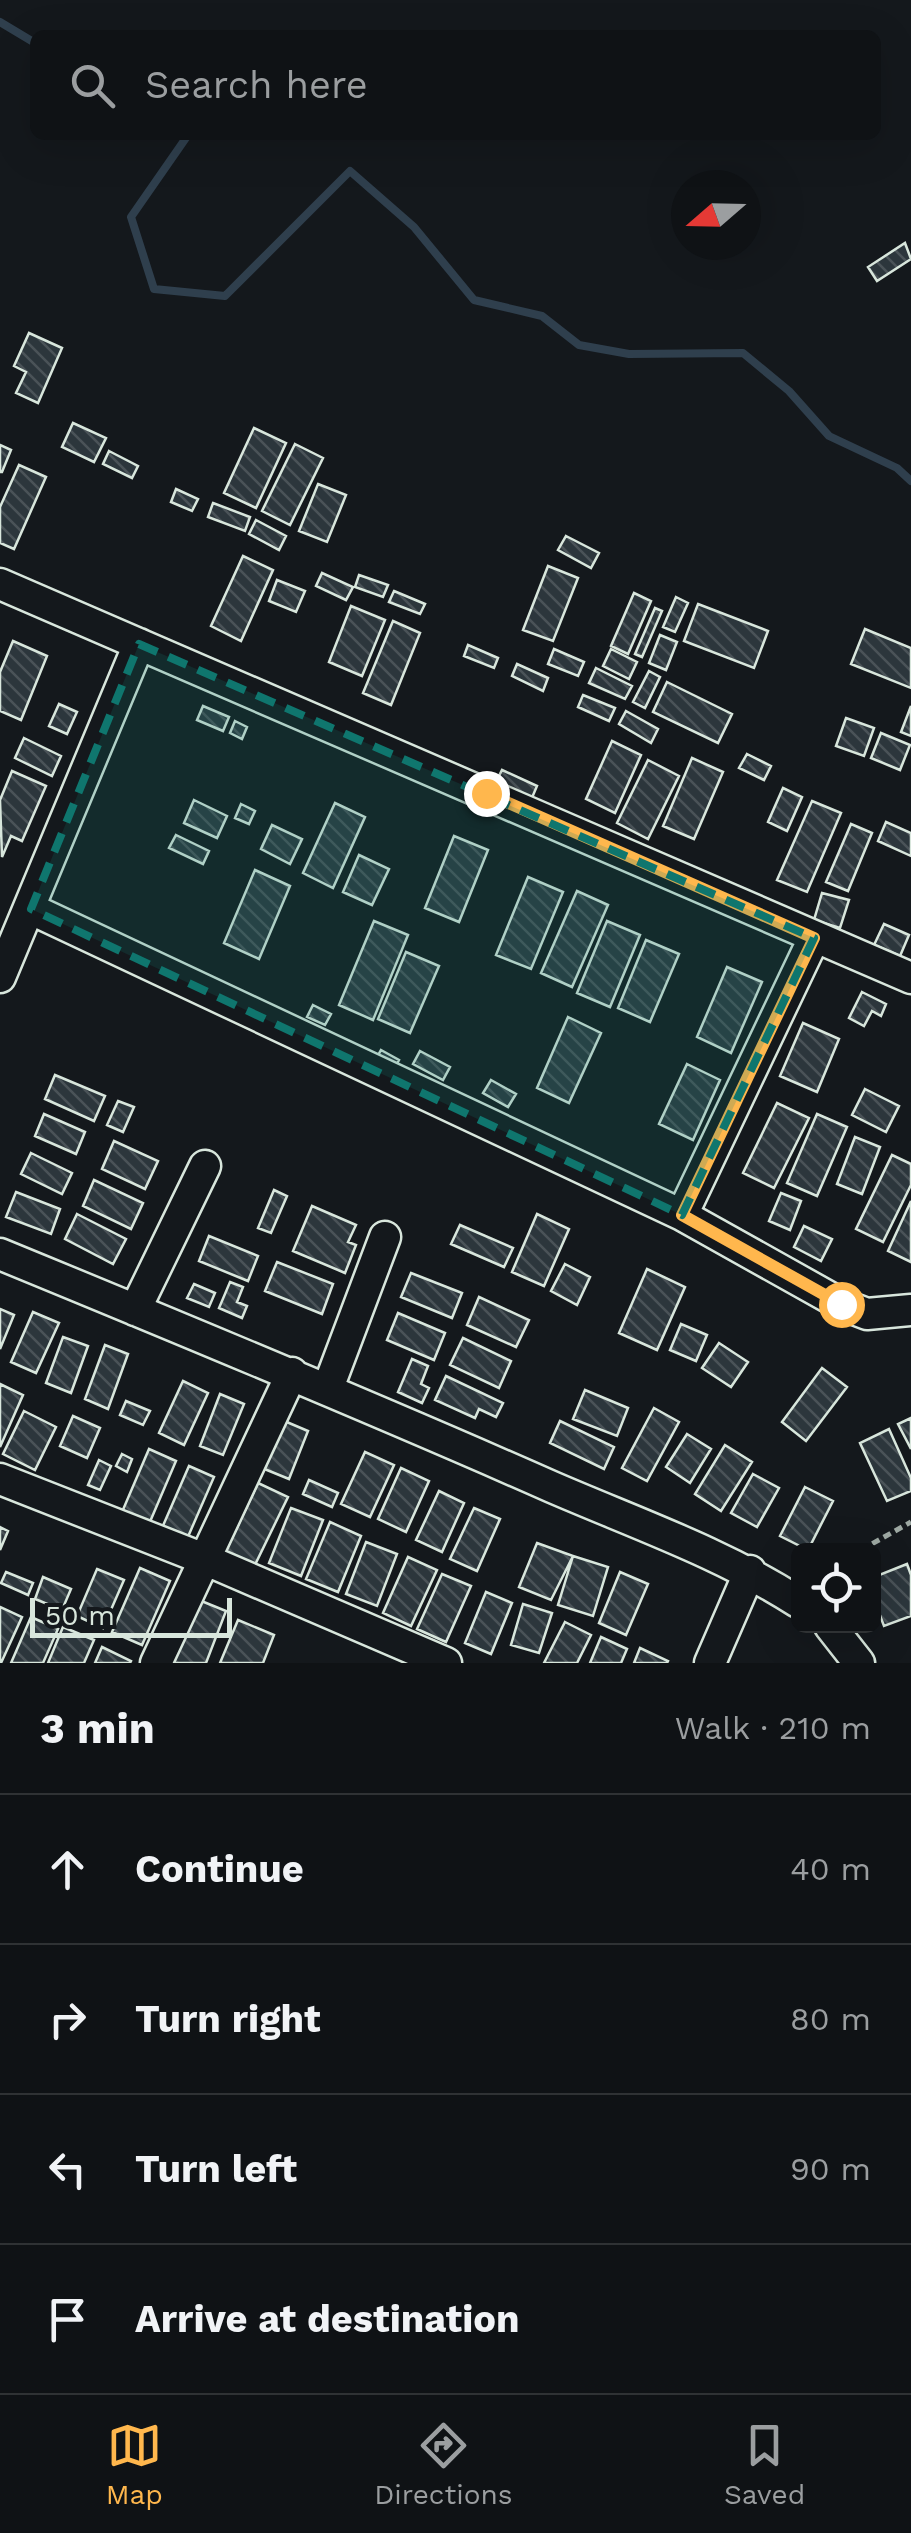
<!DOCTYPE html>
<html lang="en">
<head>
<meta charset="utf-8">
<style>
	:root { --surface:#0f1215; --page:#1d2022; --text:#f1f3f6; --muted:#9b9ea0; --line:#2f3234; --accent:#ffb74d }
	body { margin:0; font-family:"Work Sans",sans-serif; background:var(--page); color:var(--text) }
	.controls { position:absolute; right:30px; bottom:30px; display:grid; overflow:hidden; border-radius:15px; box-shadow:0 10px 40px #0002 }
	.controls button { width:90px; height:90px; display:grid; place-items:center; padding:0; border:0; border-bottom:2px solid var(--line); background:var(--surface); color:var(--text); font:50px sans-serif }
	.compass { position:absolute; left:671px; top:170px; width:90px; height:90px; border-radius:50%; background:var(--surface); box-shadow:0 10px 40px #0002; rotate:250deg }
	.scale { position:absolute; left:30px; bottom:25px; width:202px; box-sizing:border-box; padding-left:10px; border:5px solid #d8e6dc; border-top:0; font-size:28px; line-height:35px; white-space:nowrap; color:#d8e6dc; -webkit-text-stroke:8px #14181c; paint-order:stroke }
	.stop { position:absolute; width:30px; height:30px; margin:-22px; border:8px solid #ffb74d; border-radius:50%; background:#fff }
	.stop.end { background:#ffb74d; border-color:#fff; box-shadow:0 2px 10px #0008 }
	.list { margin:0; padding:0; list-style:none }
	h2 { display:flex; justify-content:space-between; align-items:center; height:130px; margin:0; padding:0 40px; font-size:42px }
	h2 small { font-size:32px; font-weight:400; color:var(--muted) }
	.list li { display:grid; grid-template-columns:65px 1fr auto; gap:30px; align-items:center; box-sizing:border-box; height:150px; padding:0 40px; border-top:2px solid var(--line) }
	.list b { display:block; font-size:38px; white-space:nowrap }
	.list em { font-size:32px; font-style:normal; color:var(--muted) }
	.icon { flex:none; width:55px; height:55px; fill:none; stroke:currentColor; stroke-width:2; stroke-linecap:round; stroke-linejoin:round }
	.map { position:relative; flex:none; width:911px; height:1663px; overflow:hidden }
	.search { position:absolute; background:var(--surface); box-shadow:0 10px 40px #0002; left:30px; right:30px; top:30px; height:110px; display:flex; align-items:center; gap:25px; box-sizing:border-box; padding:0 35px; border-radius:15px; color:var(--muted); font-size:38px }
	.sheet { height:730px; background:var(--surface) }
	nav { display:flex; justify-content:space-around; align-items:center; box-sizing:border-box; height:140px; border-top:2px solid var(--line); background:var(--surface); font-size:28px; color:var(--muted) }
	nav a { display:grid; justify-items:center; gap:5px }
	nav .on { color:var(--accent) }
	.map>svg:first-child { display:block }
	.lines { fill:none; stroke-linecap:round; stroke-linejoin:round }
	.stream { stroke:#2f3f4d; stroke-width:8 }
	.building { fill:url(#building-back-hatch); stroke:#d8e6dc; stroke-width:2.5 }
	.minor-casing { stroke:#d8e6dc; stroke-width:35 }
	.path { stroke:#9da8a2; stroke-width:5; stroke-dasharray:8 5; stroke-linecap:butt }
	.minor { stroke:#14181c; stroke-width:30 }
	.route { stroke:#ffb74d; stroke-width:12 }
	.marked { fill:#0f766e; fill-opacity:0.2; stroke:#0f766e; stroke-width:8; stroke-dasharray:20 12; stroke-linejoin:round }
</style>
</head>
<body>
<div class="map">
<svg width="911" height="1663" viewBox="0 0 911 1663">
	<defs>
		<pattern id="building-back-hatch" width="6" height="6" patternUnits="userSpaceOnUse" patternTransform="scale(2.5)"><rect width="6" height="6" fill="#2c363c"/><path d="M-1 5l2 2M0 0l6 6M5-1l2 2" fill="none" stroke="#4a5358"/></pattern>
	</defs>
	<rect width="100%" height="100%" fill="#14181c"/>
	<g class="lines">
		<path class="stream" d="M0,22L35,43
			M188,135L131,217L154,289L225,296L350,171L414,227L474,300L542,316L579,345L629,354L743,353L789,391L829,436L897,468L911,481"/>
	</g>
	<path class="building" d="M905,243L911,259L877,281L868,267Z
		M29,333L62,348L38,403L16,393L26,372L14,366Z
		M73,423L106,438L94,462L62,447Z
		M254,428L286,443L256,508L224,493Z
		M295,444L323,458L290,525L262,511Z
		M0,445L11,450L2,472H0Z
		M109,451L138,466L132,478L103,464Z
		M19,465L46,477L14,549L0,543V507Z
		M318,484L346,495L327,542L299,531Z
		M176,489L198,499L192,511L171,502Z
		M213,503L250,517L245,531L208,517Z
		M256,520L286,536L279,550L249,534Z
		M566,536L599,553L591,568L558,550Z
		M243,556L273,570L241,641L211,626Z
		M548,566L578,578L553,641L523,630Z
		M322,573L353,587L346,600L316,586Z
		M359,575L388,585L383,597L355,587Z
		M277,580L305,591L296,612L269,601Z
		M394,591L425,604L420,614L389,602Z
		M634,593L651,601L628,654L611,646Z
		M676,597L688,603L675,632L663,627Z
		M698,604L768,631L754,668L684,641Z
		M351,606L385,620L362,676L329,662Z
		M655,608L662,611L642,657L635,654Z
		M393,621L420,633L391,705L363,693Z
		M865,629L911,648V688L851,664Z
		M660,635L677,642L666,670L649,663Z
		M13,641L47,656L21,720L0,711V672Z
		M468,645L498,658L494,668L464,656Z
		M554,649L584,662L578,676L548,664Z
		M611,649L637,662L629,679L603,666Z
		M517,664L548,678L543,691L512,676Z
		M596,668L632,686L625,699L589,683Z
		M649,671L660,677L645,708L633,702Z
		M667,682L732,714L718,743L653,712Z
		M583,695L615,708L609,721L578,707Z
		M59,704L77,712L67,734L49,726Z
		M203,706L229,717L223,731L197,720Z
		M911,706V736L901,732Z
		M626,711L658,729L651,743L619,724Z
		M846,718L874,728L864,756L836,746Z
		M235,721L247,727L242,739L230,733Z
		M881,733L910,745L900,770L871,758Z
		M24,738L61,756L52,776L15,758Z
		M612,741L641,755L615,813L586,799Z
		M747,754L771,766L764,780L739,768Z
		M692,758L723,772L694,839L663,826Z
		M648,760L679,776L648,839L617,823Z
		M502,770L537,786L531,800L495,784Z
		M12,771L46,786L22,841L11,836L2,857L0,800Z
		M783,788L802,797L787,831L768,822Z
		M194,800L227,816L217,838L184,823Z
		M812,801L841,813L807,892L777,880Z
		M335,803L365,817L333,888L303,873Z
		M241,804L255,811L249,824L235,818Z
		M886,822L911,833V856L878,841Z
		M851,824L872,833L848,891L826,882Z
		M272,825L302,839L290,864L261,849Z
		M176,835L209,851L203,864L169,848Z
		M454,836L488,850L459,922L425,908Z
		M359,855L389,869L372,905L343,892Z
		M255,870L290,886L259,959L224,943Z
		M528,877L563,892L531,969L496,955Z
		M577,891L608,905L572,987L541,973Z
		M822,893L849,900L840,928L814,920Z
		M374,921L408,935L373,1020L339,1005Z
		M607,921L640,935L610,1007L577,993Z
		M884,924L909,935L900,956L874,945Z
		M646,940L679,954L650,1022L618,1008Z
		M406,952L439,966L410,1033L378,1019Z
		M727,967L762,982L731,1053L697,1037Z
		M862,992L886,1004L881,1016L872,1011L864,1026L849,1018Z
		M313,1005L331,1014L325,1025L307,1017Z
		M568,1017L601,1033L569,1103L537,1088Z
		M803,1023L839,1039L817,1092L780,1076Z
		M381,1050L399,1060L394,1069L376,1059Z
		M420,1051L450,1067L443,1080L413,1064Z
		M687,1064L720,1080L693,1140L659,1124Z
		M55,1075L105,1096L94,1121L45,1099Z
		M491,1080L516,1094L508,1107L483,1093Z
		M865,1089L899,1106L886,1132L852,1115Z
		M118,1101L134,1107L123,1132L107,1125Z
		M777,1103L809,1118L774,1188L743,1173Z
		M44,1114L85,1132L76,1154L35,1136Z
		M817,1114L847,1127L817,1196L787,1183Z
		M855,1137L880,1147L862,1194L837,1184Z
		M114,1141L158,1161L145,1189L102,1169Z
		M31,1153L72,1173L62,1194L21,1174Z
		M892,1155L911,1164V1185L883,1242L856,1229Z
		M94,1180L143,1203L131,1229L83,1206Z
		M274,1190L287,1196L271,1233L258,1228Z
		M16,1192L60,1209L51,1234L6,1217Z
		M781,1193L801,1201L790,1230L769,1221Z
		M911,1201V1262L888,1251Z
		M312,1206L356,1225L348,1242L356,1245L345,1273L293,1251Z
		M77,1214L126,1239L113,1264L65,1239Z
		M537,1214L569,1229L544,1286L512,1272Z
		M460,1225L513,1248L504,1267L451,1244Z
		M804,1226L832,1239L821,1261L794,1247Z
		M209,1236L258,1256L248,1281L199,1261Z
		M277,1262L333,1284L322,1314L265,1291Z
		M565,1264L590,1277L577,1305L551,1291Z
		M647,1269L685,1287L657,1350L619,1333Z
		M411,1273L462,1293L452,1318L401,1297Z
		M230,1282L243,1287L237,1302L247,1306L242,1318L219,1308Z
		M194,1284L215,1293L209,1307L187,1298Z
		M479,1297L529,1320L516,1347L467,1325Z
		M0,1309L14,1315L0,1349Z
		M33,1312L59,1323L36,1373L11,1362Z
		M398,1313L445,1333L434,1360L387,1340Z
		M681,1324L707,1335L696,1361L670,1350Z
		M63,1337L88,1346L71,1393L46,1383Z
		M463,1338L511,1361L499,1388L450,1365Z
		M719,1343L748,1362L731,1387L702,1368Z
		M105,1345L128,1354L108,1409L85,1399Z
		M412,1359L428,1366L421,1384L429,1388L422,1403L398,1392Z
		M822,1368L847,1387L806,1441L782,1422Z
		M446,1376L503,1403L496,1417L479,1409L475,1418L435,1400Z
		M183,1381L208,1393L184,1445L159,1433Z
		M0,1384L23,1395L0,1447Z
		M585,1390L628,1408L617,1436L573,1419Z
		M220,1394L244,1404L223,1455L200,1446Z
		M126,1401L150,1411L143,1425L120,1415Z
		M654,1408L679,1422L647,1481L622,1468Z
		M24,1411L56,1427L35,1470L3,1454Z
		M73,1416L100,1428L87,1458L60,1446Z
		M911,1418V1449L898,1424Z
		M282,1420L308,1431L289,1479L262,1468Z
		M560,1421L614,1447L604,1469L550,1443Z
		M889,1429L911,1478V1491L887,1501L860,1443Z
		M687,1434L711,1449L690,1483L666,1467Z
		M725,1445L752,1462L721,1511L695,1494Z
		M149,1449L176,1461L149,1524L122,1512Z
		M365,1452L394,1465L370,1517L341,1504Z
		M122,1454L132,1459L127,1472L116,1466Z
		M99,1460L111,1466L100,1490L88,1485Z
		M189,1466L214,1477L187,1539L162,1528Z
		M401,1468L429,1481L406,1532L378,1519Z
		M753,1474L779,1488L757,1527L731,1513Z
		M309,1480L338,1493L332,1507L303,1494Z
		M258,1483L288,1497L251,1573L222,1559Z
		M805,1487L833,1501L808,1550L780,1536Z
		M439,1491L464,1503L442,1552L416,1540Z
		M291,1508L323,1520L301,1576L269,1563Z
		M474,1508L500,1519L477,1571L450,1559Z
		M330,1522L361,1536L338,1592L306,1579Z
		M0,1527L8,1531L0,1550Z
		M366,1542L397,1554L377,1606L346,1594Z
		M537,1543L573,1556L551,1600L519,1587Z
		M573,1556L608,1567L593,1616L558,1605Z
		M408,1557L437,1570L411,1626L383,1613Z
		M907,1564L911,1575V1616L884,1626L874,1600V1577Z
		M140,1568L170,1581L142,1645L112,1632Z
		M97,1569L124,1580L103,1628L77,1616Z
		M6,1572L33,1583L28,1595L1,1583Z
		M620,1572L648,1584L626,1635L599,1623Z
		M442,1574L471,1586L446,1642L417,1629Z
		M43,1577L71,1589L62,1610L35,1599Z
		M486,1592L512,1603L491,1654L465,1643Z
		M194,1598L226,1611L206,1663H169Z
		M523,1604L552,1613L539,1653L511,1645Z
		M0,1607L22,1617L1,1663H0Z
		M31,1617L58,1629L43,1663H11Z
		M238,1620L274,1635L263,1663H220Z
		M565,1622L591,1635L577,1663H544Z
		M63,1627L94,1640L84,1663H48Z
		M601,1637L627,1649L621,1663H590Z
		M102,1647L131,1661L130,1663H95Z
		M640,1648L668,1661L667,1663H634Z"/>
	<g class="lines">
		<defs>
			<path id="minor" d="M0,584L911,978
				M31,909L682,1215L841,1304L867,1314L911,1310
				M0,977L139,644
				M682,1215L814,938
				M0,1254C185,1330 369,1406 552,1487C635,1523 722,1553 798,1602
				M135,1310L205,1166
				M328,1388L385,1237
				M0,1479L204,1559L446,1663
				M830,1626L859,1663
				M156,1663L292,1373
				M710,1663L750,1571"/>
		</defs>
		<use href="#minor" class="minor-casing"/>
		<path class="path" d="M861,1550L911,1522"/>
		<use href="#minor" class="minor"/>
	</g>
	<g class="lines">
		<path class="route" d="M486,793L814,938L682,1215L841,1304"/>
	</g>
	<path class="marked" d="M139,644L814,938L682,1215L31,909Z"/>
</svg>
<div class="controls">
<button><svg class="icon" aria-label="locate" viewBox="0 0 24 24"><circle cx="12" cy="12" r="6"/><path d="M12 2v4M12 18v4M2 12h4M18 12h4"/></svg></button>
</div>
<svg class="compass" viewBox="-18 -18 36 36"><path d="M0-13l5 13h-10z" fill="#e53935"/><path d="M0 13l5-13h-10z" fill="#9b9ea0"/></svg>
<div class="scale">50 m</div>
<div class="stop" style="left:841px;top:1304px"></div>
<div class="stop end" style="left:486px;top:793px"></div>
<div class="search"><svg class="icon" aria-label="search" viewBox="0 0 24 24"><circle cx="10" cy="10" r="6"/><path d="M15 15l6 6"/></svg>Search here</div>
</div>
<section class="sheet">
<h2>3 min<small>Walk · 210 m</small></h2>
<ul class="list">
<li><svg class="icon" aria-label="ahead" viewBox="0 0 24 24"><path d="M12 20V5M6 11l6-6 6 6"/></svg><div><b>Continue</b></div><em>40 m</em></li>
<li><svg class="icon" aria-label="right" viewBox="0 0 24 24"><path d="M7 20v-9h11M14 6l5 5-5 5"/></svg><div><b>Turn right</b></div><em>80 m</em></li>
<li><svg class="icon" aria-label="left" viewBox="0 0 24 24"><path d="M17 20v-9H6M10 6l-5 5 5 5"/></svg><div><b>Turn left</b></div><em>90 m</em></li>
<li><svg class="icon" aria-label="arrive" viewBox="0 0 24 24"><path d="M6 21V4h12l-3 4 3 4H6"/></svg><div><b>Arrive at destination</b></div></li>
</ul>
</section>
<nav>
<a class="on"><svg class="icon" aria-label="map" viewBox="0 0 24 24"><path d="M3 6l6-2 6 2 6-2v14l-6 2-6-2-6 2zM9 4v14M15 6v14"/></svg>Map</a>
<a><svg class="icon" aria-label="directions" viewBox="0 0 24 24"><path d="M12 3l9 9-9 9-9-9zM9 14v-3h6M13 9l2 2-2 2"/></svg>Directions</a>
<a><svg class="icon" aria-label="saved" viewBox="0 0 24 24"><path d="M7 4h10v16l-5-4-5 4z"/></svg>Saved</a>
</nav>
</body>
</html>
